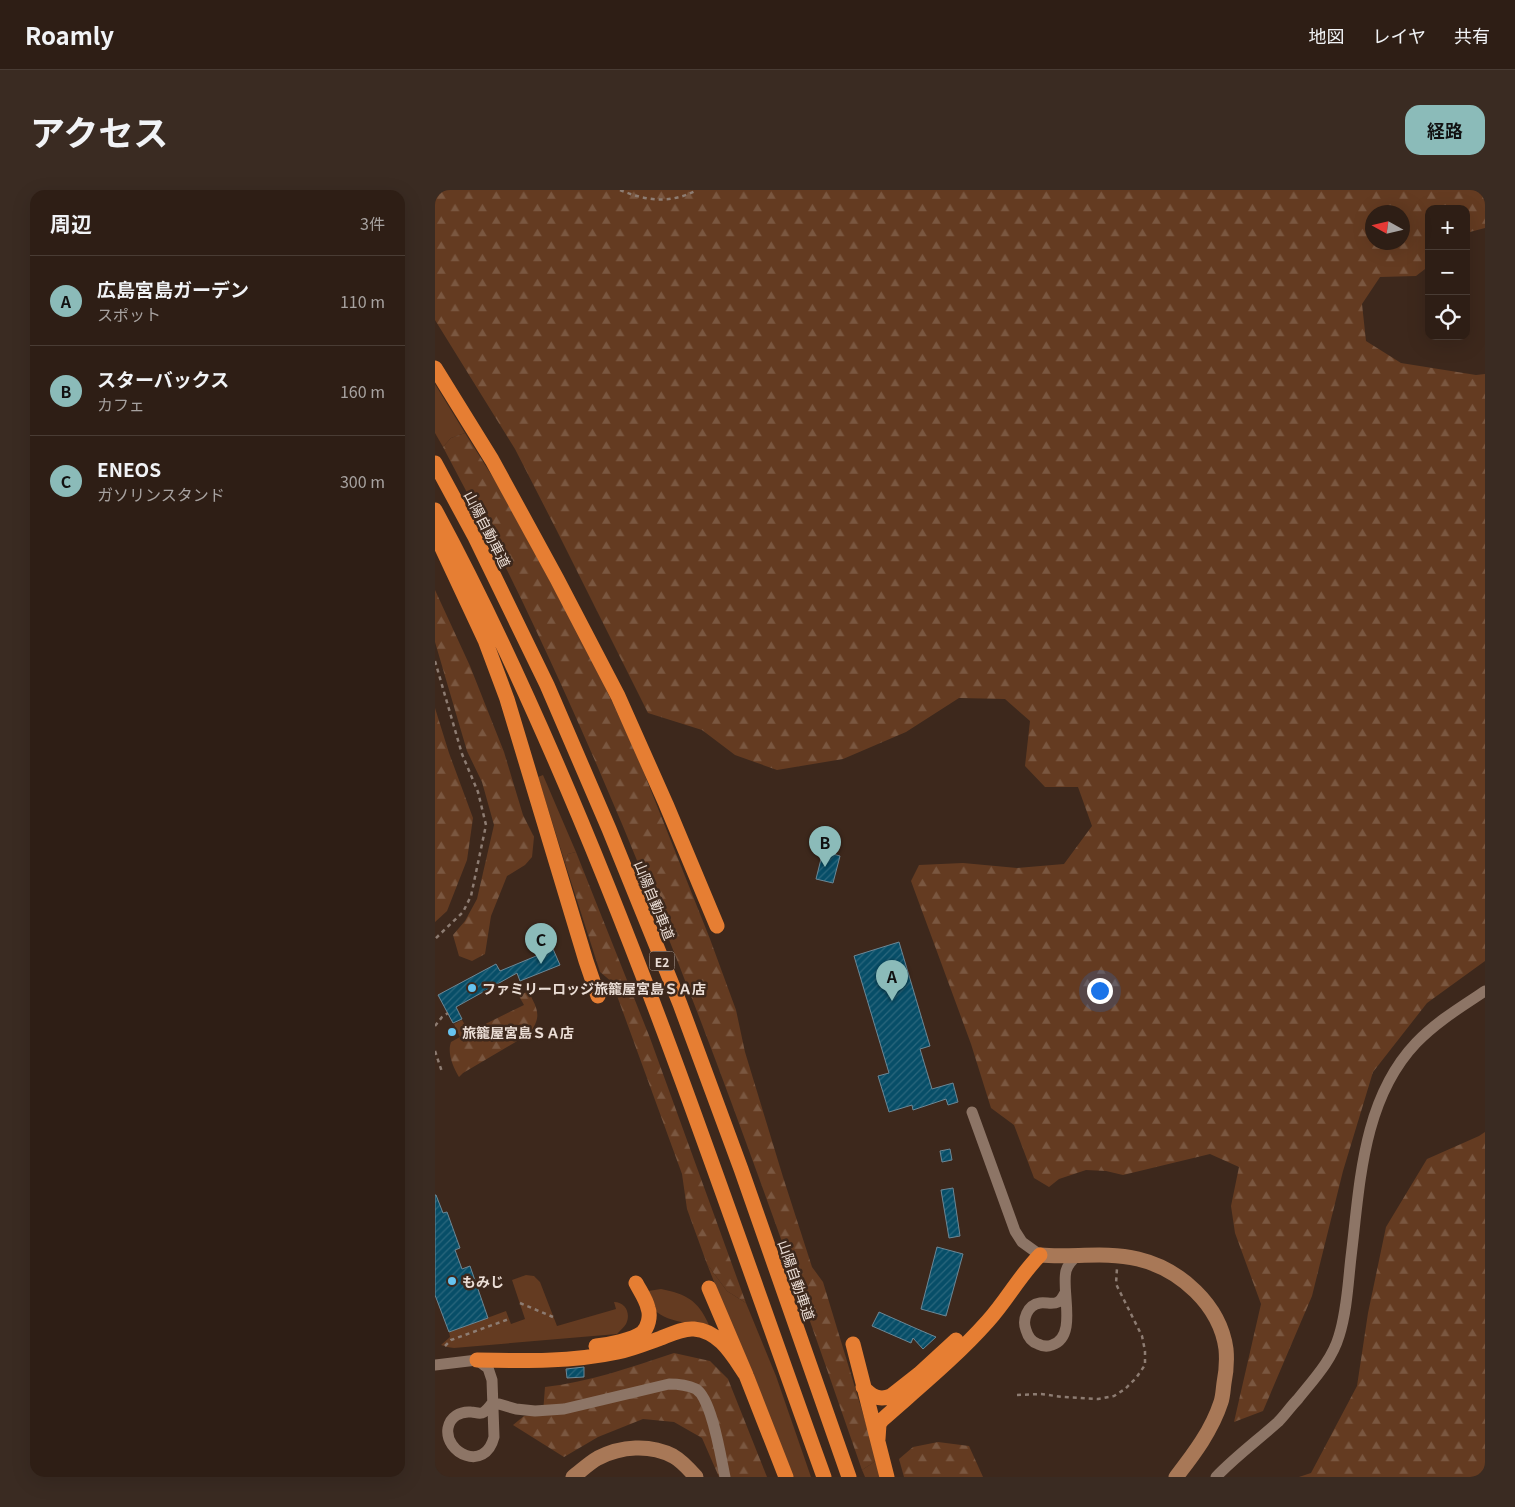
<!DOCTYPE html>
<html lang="ja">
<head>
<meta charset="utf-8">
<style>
	:root { --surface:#2e1e15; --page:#3a2b22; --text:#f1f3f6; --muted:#a7a2a0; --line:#493c34; --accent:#8bbbb9 }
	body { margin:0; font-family:Georgia,"Noto Sans JP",serif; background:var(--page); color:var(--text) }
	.controls { position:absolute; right:15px; top:15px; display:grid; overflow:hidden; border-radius:10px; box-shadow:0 5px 20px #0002 }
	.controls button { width:45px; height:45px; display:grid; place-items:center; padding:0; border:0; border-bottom:1px solid var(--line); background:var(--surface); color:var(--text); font:25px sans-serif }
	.compass { position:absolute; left:930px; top:15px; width:45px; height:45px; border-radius:50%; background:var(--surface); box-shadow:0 5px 20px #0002; rotate:278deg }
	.you { position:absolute; left:664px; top:800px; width:18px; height:18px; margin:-12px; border:4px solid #fff; border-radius:50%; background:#1a73e8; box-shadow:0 0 0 8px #1a73e833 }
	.badge { display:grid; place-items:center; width:32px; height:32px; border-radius:50%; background:var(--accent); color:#111; font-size:16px; font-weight:700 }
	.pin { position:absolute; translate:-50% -41px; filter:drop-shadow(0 1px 2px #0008) }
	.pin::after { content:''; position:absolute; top:26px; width:18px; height:15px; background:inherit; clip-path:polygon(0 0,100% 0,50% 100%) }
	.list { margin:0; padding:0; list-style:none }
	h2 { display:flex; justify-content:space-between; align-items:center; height:65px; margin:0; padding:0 20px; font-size:21px }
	h2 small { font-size:16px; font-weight:400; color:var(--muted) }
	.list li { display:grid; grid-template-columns:32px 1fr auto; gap:15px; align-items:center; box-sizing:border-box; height:90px; padding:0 20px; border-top:1px solid var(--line) }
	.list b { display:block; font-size:19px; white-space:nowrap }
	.list p { margin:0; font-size:16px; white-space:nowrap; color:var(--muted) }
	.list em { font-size:16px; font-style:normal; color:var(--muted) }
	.icon { flex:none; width:28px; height:28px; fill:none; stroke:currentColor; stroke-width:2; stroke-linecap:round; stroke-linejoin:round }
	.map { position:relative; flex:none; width:1050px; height:1287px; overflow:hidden; border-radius:15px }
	header { display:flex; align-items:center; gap:30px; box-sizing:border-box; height:70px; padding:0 25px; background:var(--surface); border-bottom:1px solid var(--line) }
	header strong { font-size:24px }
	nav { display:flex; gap:28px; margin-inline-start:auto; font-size:18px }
	.intro { display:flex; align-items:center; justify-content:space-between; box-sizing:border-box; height:120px; padding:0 30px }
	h1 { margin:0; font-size:35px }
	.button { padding:12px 22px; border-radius:15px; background:var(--accent); color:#111; font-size:18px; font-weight:700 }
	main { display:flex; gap:30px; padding:0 30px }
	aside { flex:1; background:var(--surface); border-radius:15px; box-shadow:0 5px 20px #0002 }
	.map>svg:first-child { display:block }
	.green { fill:#643b21 }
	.forest { fill:url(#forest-firs); fill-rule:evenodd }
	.building { fill:url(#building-hatch); stroke:#6c8795 }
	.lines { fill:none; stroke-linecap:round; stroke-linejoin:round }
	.path { stroke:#8d7c72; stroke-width:2.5; stroke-dasharray:4 4; stroke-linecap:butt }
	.street { stroke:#8d7566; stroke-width:11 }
	.secondary { stroke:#a87857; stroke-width:15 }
	.highway { stroke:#e67e33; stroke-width:15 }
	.poi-dot { fill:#67c4f0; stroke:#3d281c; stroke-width:2 }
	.labels { text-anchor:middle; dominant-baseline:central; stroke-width:5; stroke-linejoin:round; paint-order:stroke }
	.shield { fill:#3d281c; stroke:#b7a79e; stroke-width:1 }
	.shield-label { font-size:12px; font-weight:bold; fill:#ebded6 }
	.street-label { font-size:14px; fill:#ebded6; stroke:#3d281c }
	.poi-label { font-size:14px; font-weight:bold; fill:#ebded6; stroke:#3d281c; text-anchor:start }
</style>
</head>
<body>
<header>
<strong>Roamly</strong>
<nav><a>地図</a><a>レイヤ</a><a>共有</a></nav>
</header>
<div class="intro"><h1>アクセス</h1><a class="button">経路</a></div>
<main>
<aside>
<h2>周辺<small>3件</small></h2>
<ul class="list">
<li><span class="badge">A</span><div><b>広島宮島ガーデン</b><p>スポット</p></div><em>110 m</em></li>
<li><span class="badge">B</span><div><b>スターバックス</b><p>カフェ</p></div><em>160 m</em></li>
<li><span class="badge">C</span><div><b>ENEOS</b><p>ガソリンスタンド</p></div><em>300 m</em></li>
</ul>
</aside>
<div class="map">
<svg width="1050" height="1287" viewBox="0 0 1050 1287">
	<defs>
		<pattern id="forest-firs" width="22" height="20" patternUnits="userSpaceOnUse" patternTransform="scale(1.25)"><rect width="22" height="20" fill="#643b21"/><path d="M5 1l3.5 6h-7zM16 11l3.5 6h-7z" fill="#7a5740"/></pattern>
		<pattern id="building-hatch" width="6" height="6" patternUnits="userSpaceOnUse" patternTransform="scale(1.25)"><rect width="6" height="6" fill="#074e68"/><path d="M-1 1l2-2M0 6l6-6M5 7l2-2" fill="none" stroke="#2b677d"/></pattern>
	</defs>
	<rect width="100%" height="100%" fill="#3d281c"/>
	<path class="green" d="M0,194L30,243L16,248L8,257L0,243Z
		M108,585L141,662L133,664L130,673L103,587Z
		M272,1074L292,1101L311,1113L341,1186L376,1287H356Z
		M91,1085L99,1086L105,1092L122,1136L181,1119L179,1112C191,1112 196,1124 191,1134C189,1137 185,1141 182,1144L19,1158L12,1157L6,1155L15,1147L14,1142L71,1121L76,1134L90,1129L77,1090Z
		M226,1099C251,1104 263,1110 274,1135C255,1133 225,1133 214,1113C213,1110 213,1104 213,1101Z
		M442,1270L447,1287H430L427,1280Z"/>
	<path class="forest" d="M0,0H1050V38L1031,43V19H994V76L981,86L945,87L927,114L931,151L966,173L1041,185L1050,184V771L992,813L938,882L908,981L877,1106L828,1221L799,1232L826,1114L800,1043L796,1016L804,977L775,964L688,985L671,981L651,980L624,989L614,997L599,988L579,935L556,918L536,854L476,691L484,675L528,673L582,678L629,674L657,636L643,597H610L590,576L595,531L570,509L524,508L471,542L408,569L342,580L300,565L267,540L213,523L121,339L80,259L0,130ZM938,22H968V52H938Z
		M30,243L64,297L159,473L201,563L275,749L301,820L310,862L348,987L377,1077L388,1092L442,1270L427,1280C328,995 228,709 99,436C71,375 39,316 8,257L16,248Z
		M0,400L35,476L69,562L88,625L99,647L97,667L90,675L72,686L56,726L50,764L37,771L24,766L18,745L30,731L42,709L59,635L47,592L32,561L0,452Z
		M0,518L14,563L38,628L32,670L12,721L0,732Z
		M141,662L215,848L311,1113L292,1101L272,1074L252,1019L247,984L177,792L165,782L130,673L133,664Z
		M93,801C102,818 108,826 94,844L28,883L24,887C18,877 12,863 16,852L25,847L19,834L27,830L34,842L89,815L84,806Z
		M1050,942V1287H864L876,1283L922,1196L933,1123L951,1037L992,969L1044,946Z
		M239,1163L275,1171L293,1189L332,1287H284L267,1248L239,1232L208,1229L163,1247L129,1267L78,1235L89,1226L108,1223L110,1197C154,1192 197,1177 239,1163Z
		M503,1252L534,1256L548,1287H469L464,1269L478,1257Z"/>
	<path class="building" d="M388,661L405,666L398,693L381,689Z
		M464,752L495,856L485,859L497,899L518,893L523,912L513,915L511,909L478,920L477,915L454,922L443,886L454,883L419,766Z
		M118,759L125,775L85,791L82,783L21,817L27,829L18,833L3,805L61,774L65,781Z
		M515,959L517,970L507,972L505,961Z
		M518,998L525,1046L514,1048L506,1000Z
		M0,1005H1L8,1023L12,1022L25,1058L20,1060L27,1079L35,1076L53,1128L14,1142L0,1105Z
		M502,1057L528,1064L511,1126L486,1119Z
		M444,1122L480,1138L501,1147L488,1159L478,1148L476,1153L437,1136Z
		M149,1177V1187L132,1188L131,1179Z"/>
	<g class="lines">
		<path class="path" d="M185,0C211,11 236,14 262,0
			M0,471L27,564L43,602L51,635L36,706L28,722L0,749
			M0,836L7,827L13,823
			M0,861L7,882
			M85,1113L118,1127
			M10,1156L16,1150L74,1129
			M582,1205L606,1204L628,1207L663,1209L679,1206L690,1199L701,1188L710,1175V1161L707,1146L681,1094L682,1078"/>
		<path class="street" d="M537,922L580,1041L587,1052L605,1065
			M630,1103C628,1106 627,1110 623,1112C618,1115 611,1112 605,1113C592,1115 587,1130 591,1140C593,1147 596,1152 603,1154C607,1156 612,1157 617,1155C643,1147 626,1101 631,1081C633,1074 637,1070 642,1066
			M0,1175L42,1170L53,1178L57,1190L59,1247C50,1283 9,1263 13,1238C15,1227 25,1221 36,1222C40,1222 43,1224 47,1223C52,1221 55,1216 58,1212
			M64,1214L81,1219L100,1221L129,1219L234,1194C243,1194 252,1195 261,1199C277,1209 286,1268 290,1287
			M781,1287C800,1267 823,1250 843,1232C850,1225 856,1216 863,1209C879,1189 897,1170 904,1146C912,1121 913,1093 916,1067C925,994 927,910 981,853C1001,832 1026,817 1050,801"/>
		<path class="secondary" d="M605,1065C637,1068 670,1061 703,1069C745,1079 785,1115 791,1159C792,1170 791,1183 789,1193C788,1200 788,1206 786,1212C777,1240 759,1264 741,1287
			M138,1287C146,1281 154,1273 163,1268C186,1256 215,1254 238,1266C247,1271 254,1279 261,1287"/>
		<path class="highway" d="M0,178L57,270L122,389L183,506L231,614L282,736
			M0,273L40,347L112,495L174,639L245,814L306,979L414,1287
			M0,320C44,401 83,485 120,570C222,804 302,1047 389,1287
			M0,343L50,450L72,509L151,771L163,806
			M274,1098L311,1185L351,1287
			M418,1154L452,1287
			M161,1156C172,1155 198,1150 207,1143C213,1138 216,1126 213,1118C211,1109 205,1101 201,1093
			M42,1170C89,1171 137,1172 183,1162C198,1159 212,1153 226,1148C236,1144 248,1138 259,1139C285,1141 298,1166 311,1185
			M428,1197C436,1206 444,1211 456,1206L484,1184L521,1150
			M443,1249L444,1234L447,1230C483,1198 521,1167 553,1131C572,1110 585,1085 605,1065"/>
	</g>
	<g class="poi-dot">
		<circle cx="37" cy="798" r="5"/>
		<circle cx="17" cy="842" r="5"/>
		<circle cx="17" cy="1091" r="5"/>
	</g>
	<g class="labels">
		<rect class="shield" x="214.5" y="761.5" width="25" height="19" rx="4"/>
		<g class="shield-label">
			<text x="227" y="771">E2</text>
		</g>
		<g class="street-label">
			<text transform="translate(53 339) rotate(63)">山陽自動車道</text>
			<text transform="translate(220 710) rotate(68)">山陽自動車道</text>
			<text transform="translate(362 1090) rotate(71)">山陽自動車道</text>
		</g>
		<g class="poi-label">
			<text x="47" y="798">ファミリーロッジ旅籠屋宮島ＳＡ店</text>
			<text x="27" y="842">旅籠屋宮島ＳＡ店</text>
			<text x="27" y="1091">もみじ</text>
		</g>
	</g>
</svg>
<div class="controls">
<button>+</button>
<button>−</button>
<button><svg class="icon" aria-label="locate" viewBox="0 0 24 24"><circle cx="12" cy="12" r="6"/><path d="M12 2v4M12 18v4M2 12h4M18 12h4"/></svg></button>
</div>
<svg class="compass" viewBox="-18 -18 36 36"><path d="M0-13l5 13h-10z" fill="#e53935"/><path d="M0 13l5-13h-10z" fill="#a7a2a0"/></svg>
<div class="you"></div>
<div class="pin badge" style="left:457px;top:811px">A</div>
<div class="pin badge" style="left:390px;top:677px">B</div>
<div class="pin badge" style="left:106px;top:774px">C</div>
</div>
</main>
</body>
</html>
